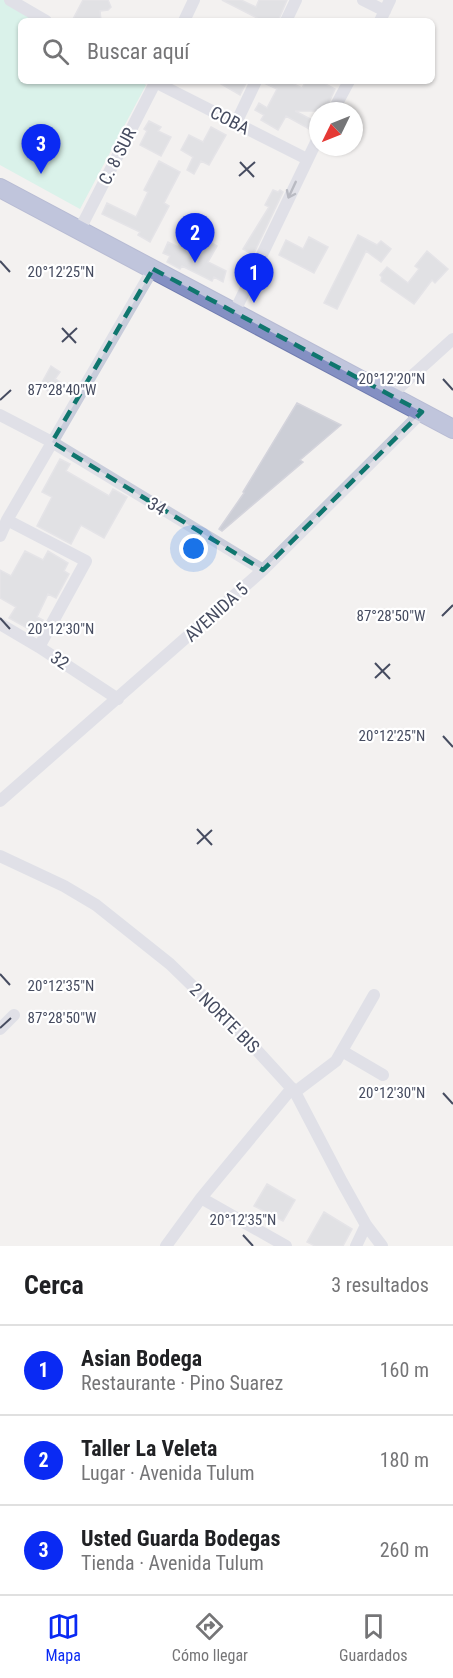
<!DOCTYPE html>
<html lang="es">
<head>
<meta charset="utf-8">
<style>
	:root { --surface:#fff; --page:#f2f2f2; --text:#202124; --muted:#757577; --line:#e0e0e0; --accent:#0a2af3 }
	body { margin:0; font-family:"Roboto Condensed",sans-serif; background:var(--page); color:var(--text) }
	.compass { position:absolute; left:309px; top:102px; width:54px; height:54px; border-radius:50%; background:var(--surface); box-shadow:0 2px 4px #0004; rotate:227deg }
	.you { position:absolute; left:194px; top:549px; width:21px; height:21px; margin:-15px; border:4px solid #fff; border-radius:50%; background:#1a73e8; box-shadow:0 0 0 9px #1a73e833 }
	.badge { display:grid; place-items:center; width:39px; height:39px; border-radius:50%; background:var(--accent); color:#fff; font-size:20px; font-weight:700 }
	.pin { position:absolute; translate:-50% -50px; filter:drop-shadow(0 2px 3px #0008) }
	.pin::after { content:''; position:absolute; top:32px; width:21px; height:18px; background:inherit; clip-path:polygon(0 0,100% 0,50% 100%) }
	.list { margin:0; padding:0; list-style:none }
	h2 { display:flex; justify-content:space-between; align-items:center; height:78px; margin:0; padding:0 24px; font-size:26px }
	h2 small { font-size:20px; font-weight:400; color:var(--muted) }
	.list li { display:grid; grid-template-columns:39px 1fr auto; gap:18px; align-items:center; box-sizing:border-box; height:90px; padding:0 24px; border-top:2px solid var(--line) }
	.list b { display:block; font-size:22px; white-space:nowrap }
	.list p { margin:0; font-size:20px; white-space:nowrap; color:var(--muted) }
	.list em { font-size:20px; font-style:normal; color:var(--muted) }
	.icon { flex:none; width:33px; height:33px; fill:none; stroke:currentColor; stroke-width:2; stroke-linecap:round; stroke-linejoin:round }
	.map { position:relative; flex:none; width:453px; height:1246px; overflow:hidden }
	.search { position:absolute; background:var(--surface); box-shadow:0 2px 4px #0004; left:18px; right:18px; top:18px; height:66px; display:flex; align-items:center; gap:15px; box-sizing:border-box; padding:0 21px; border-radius:9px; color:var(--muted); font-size:22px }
	.sheet { height:348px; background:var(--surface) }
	nav { display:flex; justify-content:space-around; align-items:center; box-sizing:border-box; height:84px; border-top:2px solid var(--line); background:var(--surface); font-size:16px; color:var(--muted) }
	nav a { display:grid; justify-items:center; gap:3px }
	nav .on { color:var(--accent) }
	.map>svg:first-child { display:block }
	.green { fill:#bcf3e2 }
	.building { fill:#ccced6; stroke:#d4d4dc; stroke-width:1.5 }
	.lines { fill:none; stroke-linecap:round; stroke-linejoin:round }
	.highway-casing { stroke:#6f7baf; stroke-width:20 }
	.minor { stroke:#c9cddb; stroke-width:12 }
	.highway { stroke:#8490c3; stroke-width:18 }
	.oneway { stroke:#74798b }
	.marked { fill:none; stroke:#0f766e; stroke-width:4.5; stroke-dasharray:12 8; stroke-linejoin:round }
	.ticks { fill:none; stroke:#464c60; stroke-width:2 }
	.labels { text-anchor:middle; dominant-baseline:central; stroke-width:4.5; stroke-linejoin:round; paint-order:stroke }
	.street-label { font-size:18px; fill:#464c60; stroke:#fff }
	.ticks-label { font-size:15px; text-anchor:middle; fill:#464c60; stroke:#fff; stroke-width:4.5; stroke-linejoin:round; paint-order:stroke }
</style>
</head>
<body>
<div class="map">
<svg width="453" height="1246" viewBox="0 0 453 1246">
	<rect width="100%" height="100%" fill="#f3f1f0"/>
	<path class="green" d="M0,0H6L41,21H21V81H140L146,85L80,209L0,165Z"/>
	<path class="building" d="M83,0H108L111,7L108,10L100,11L101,21H72Z
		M222,0H241L256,7L259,0H287L278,21H263Z
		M216,81H247L240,95Z
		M264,81H288L302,88L306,81H320L335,89L325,111H295L318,123L313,131L286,116L278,130L261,120L264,115L255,110L259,103L267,108L277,89L264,83Z
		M149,121L161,127L158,131L171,137L161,156L140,145L147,131L144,129Z
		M211,127L226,135L209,165L201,161L194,174L187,170L193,157L181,150L189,135L203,142Z
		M159,161L180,172L164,203L169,206L150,242L138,235L140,232L102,214L107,203L136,217L148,192L144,190Z
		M273,190L278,192L280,190L283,192L253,255L243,249L269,207L265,205Z
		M188,229L217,246L208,262L226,271L223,282L214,277L212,281L182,266L180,269L167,262L170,256L163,253L168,242L178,247Z
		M358,235L377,245L381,241L391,249L381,262L366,251L337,309L324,303Z
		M309,237L328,247L314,273L279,255L286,240L303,249Z
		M427,251L448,269L435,283L432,280L414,304L381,281L382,277L380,275L387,267L408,283L419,269L415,266Z
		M51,366L60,372L55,379L63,384L55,395L40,386Z
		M297,403L341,425L300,460L303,462L222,531L219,529L244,493L243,492Z
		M60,459L70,464L66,471L109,496L113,489L127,497L104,538L81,525L71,544L37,526L52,497L42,492Z
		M25,551L43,560L48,551L68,563L64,571L69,574L56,598L48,594L37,617L43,620L36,633L9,618L16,607L0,598V570L11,576Z
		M267,1184L295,1200L283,1221L254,1206Z
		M324,1212L352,1229L343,1246H315L307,1242Z"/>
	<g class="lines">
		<defs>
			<path id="highway" d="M0,188L453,429"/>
		</defs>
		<use href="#highway" class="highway-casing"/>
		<path class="minor" d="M10,0L46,21
			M363,0L385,11
			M184,21L194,0
			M286,21L296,0
			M380,21L390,0
			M153,81L307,159
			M333,111L349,81
			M236,123L256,81
			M79,231L156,81
			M234,313L318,138
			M391,395L453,339
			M0,415L52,442L263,570
			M7,520L86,561L39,647
			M0,536L7,520L153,269
			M0,624L39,647L118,699
			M0,801L263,570L422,412
			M0,856L64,886L96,905L170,964L243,1035L295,1092L342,1182L366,1225L382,1246
			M0,1029L14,1015
			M342,1051L383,1075
			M295,1092L336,1061L374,995
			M201,1198L286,1246
			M166,1246L201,1198L292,1088
			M356,1246L366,1225"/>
		<use href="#highway" class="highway"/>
	</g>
	<defs><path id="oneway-shaft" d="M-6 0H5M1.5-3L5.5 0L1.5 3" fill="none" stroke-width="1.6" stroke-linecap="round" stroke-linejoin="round" transform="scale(1.5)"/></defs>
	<use class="oneway" href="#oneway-shaft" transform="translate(292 190) rotate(115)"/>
	<path d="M0 0H453V1246H0ZM153,269L422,412L263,570L52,442Z" fill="#f3f1f0" fill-opacity=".55" fill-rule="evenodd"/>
	<path class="marked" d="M153,269L422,412L263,570L52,442Z"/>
	<path class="ticks" d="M240,162L254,177M239,176L255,162M0,261L10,272M62,328L76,343M62,342L77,328M443,379L453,390M0,400L11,390M442,616L453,605M0,618L10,629M375,663L390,679M375,678L390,664M443,736L453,747M197,829L212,845M197,844L212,830M0,974L10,985M0,1028L11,1018M443,1093L453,1104M243,1235L253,1246"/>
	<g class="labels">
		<g class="street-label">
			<text transform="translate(230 120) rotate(27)">COBA</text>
			<text transform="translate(117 156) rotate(-63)">C. 8 SUR</text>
			<text transform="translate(157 506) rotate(31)">34</text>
			<text transform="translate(216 612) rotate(-42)">AVENIDA 5</text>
			<text transform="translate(60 660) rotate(34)">32</text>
			<text transform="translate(225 1018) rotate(45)">2 NORTE BIS</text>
		</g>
	</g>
	<g class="ticks-label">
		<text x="61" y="277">20°12'25"N</text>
		<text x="392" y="384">20°12'20"N</text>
		<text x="62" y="395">87°28'40"W</text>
		<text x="391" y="621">87°28'50"W</text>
		<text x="61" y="634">20°12'30"N</text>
		<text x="392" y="741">20°12'25"N</text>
		<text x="61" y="991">20°12'35"N</text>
		<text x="62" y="1023">87°28'50"W</text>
		<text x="392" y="1098">20°12'30"N</text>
		<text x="243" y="1225">20°12'35"N</text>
	</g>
</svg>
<svg class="compass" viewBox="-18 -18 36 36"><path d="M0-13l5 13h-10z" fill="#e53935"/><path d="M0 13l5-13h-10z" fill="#757577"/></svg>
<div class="you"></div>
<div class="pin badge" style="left:254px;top:303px">1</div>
<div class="pin badge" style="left:195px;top:263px">2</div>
<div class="pin badge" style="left:41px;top:174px">3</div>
<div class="search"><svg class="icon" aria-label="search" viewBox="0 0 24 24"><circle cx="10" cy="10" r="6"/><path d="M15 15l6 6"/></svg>Buscar aquí</div>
</div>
<section class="sheet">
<h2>Cerca<small>3 resultados</small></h2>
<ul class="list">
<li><span class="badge">1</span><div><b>Asian Bodega</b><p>Restaurante · Pino Suarez</p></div><em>160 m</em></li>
<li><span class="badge">2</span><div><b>Taller La Veleta</b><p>Lugar · Avenida Tulum</p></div><em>180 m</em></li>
<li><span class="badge">3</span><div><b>Usted Guarda Bodegas</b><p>Tienda · Avenida Tulum</p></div><em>260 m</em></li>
</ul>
</section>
<nav>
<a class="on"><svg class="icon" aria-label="map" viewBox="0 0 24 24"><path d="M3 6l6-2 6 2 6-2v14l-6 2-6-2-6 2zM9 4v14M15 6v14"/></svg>Mapa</a>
<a><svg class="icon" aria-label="directions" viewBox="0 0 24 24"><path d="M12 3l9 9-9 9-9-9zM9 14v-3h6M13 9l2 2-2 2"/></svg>Cómo llegar</a>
<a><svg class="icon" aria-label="saved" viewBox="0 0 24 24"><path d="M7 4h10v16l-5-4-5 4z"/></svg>Guardados</a>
</nav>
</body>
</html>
